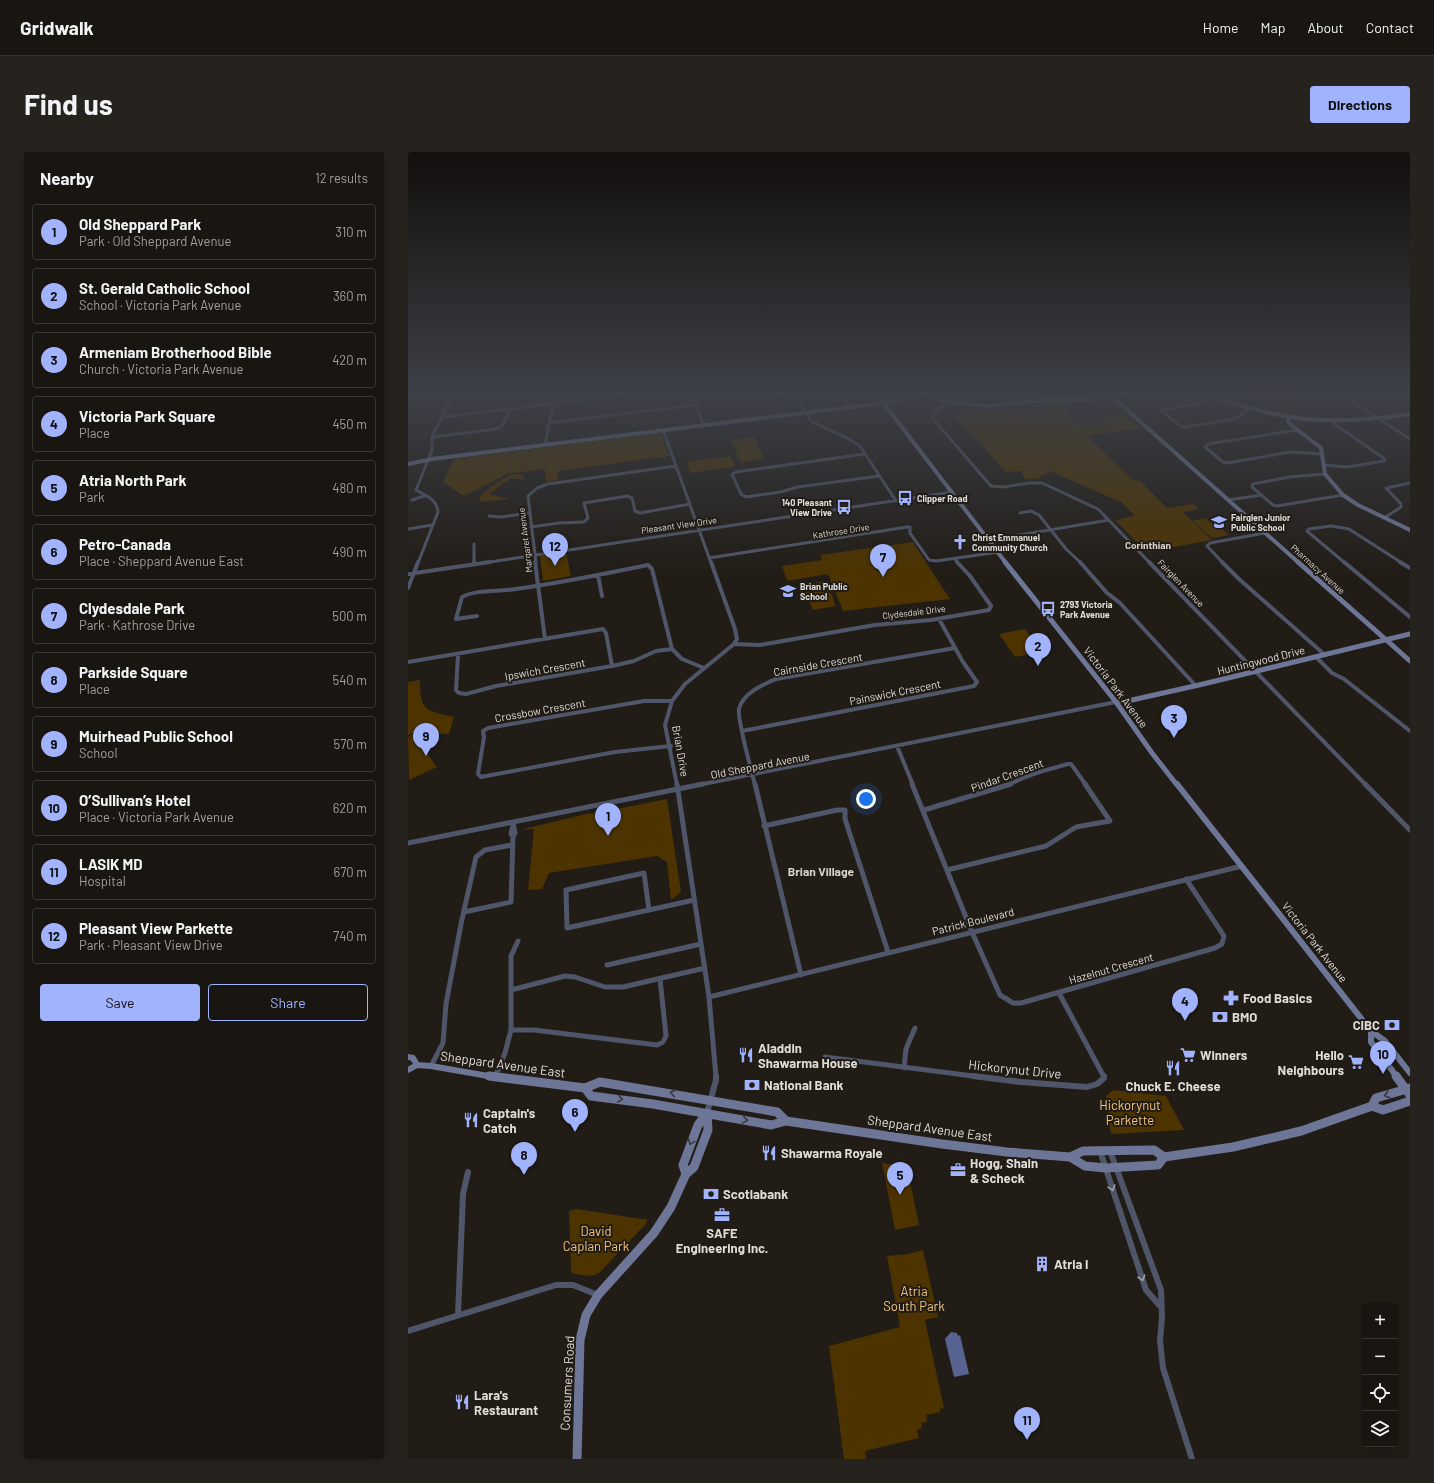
<!DOCTYPE html>
<html lang="en">
<head>
<meta charset="utf-8">
<style>
	:root { --surface:#191510; --page:#26221e; --text:#f1f3f6; --muted:#9f9f9f; --line:#373430; --accent:#a1b3fd }
	body { margin:0; font-family:Barlow,sans-serif; background:var(--page); color:var(--text) }
	.controls { position:absolute; right:12px; bottom:12px; display:grid; overflow:hidden; border-radius:4px; box-shadow:0 2px 10px #0003 }
	.controls button { width:36px; height:36px; display:grid; place-items:center; padding:0; border:0; border-bottom:1px solid var(--line); background:var(--surface); color:var(--text); font:20px sans-serif }
	.you { position:absolute; left:458px; top:647px; width:14px; height:14px; margin:-10px; border:3px solid #fff; border-radius:50%; background:#1a73e8; box-shadow:0 0 0 6px #1a73e833 }
	.badge { display:grid; place-items:center; width:26px; height:26px; border-radius:50%; background:var(--accent); color:#111; font-size:13px; font-weight:700 }
	.pin { position:absolute; translate:-50% -33px; filter:drop-shadow(0 1px 2px #0008) }
	.pin::after { content:''; position:absolute; top:21px; width:14px; height:12px; background:inherit; clip-path:polygon(0 0,100% 0,50% 100%) }
	.list { margin:0; padding:0; list-style:none }
	h2 { display:flex; justify-content:space-between; align-items:center; height:52px; margin:0; padding:0 16px; font-size:17px }
	h2 small { font-size:13px; font-weight:400; color:var(--muted) }
	.list li { display:grid; grid-template-columns:26px 1fr auto; gap:12px; align-items:center; box-sizing:border-box; height:56px; margin:0 8px 8px; padding:0 8px; border:1px solid var(--line); border-radius:4px }
	.list b { display:block; font-size:15px; white-space:nowrap }
	.list p { margin:0; font-size:13px; white-space:nowrap; color:var(--muted) }
	.list em { font-size:13px; font-style:normal; color:var(--muted) }
	.actions { display:flex; gap:8px; padding:12px 16px }
	.actions a { flex:1; padding:9px 0; border:1px solid var(--accent); border-radius:4px; text-align:center; font-size:14px; color:var(--accent) }
	.actions .main { background:var(--accent); color:#111 }
	.icon { flex:none; width:22px; height:22px; fill:none; stroke:currentColor; stroke-width:2; stroke-linecap:round; stroke-linejoin:round }
	.map { position:relative; flex:none; width:1002px; height:1307px; overflow:hidden; border-radius:4px }
	header { display:flex; align-items:center; gap:24px; box-sizing:border-box; height:56px; padding:0 20px; background:var(--surface); border-bottom:1px solid var(--line) }
	header strong { font-size:19px }
	nav { display:flex; gap:22px; margin-inline-start:auto; font-size:14px }
	.intro { display:flex; align-items:center; justify-content:space-between; box-sizing:border-box; height:96px; padding:0 24px }
	h1 { margin:0; font-size:28px }
	.button { padding:10px 18px; border-radius:4px; background:var(--accent); color:#111; font-size:14px; font-weight:700 }
	main { display:flex; gap:24px; padding:0 24px }
	aside { flex:1; background:var(--surface); border-radius:4px; box-shadow:0 2px 10px #0003 }
	.map>svg:first-child { display:block }
	.green { fill:#4c3300 }
	.water { fill:#586391 }
	.lines { fill:none; stroke-linecap:round; stroke-linejoin:round }
	.street-far3 { stroke:#50566a; stroke-width:3 }
	.street-far2 { stroke:#50566a; stroke-width:4 }
	.street-far1 { stroke:#50566a; stroke-width:5 }
	.street { stroke:#50566a; stroke-width:6 }
	.secondary-far3 { stroke:#6d7696; stroke-width:4 }
	.secondary-far2 { stroke:#6d7696; stroke-width:5 }
	.secondary-far1 { stroke:#6d7696; stroke-width:6 }
	.secondary { stroke:#6d7696; stroke-width:9 }
	.highway { fill:#98a5d7; fill-rule:evenodd }
	.oneway { stroke:#38373c }
	.oneway2 { stroke:#9fa0a6 }
	.labels { text-anchor:middle; dominant-baseline:central; stroke-width:4; stroke-linejoin:round; paint-order:stroke }
	.far-poi-label { font-size:9px; font-weight:bold; fill:#dfdcd8; stroke:#211c16; text-anchor:start }
	.far-street-label { font-size:9px; fill:#dfdcd8; stroke:#211c16 }
	.far-neighbourhood-label { font-size:10px; font-weight:bold; fill:#d7d1c7; stroke:#211c16 }
	.street-label { font-size:11px; fill:#dfdcd8; stroke:#211c16 }
	.neighbourhood-label { font-size:12px; font-weight:bold; fill:#d7d1c7; stroke:#211c16 }
	.near-poi-label { font-size:13px; font-weight:bold; fill:#dfdcd8; stroke:#211c16; text-anchor:start }
	.near-street-label { font-size:13px; fill:#dfdcd8; stroke:#211c16 }
	.near-park-label { font-size:13px; fill:#f1c47c; stroke:#211c16 }
</style>
</head>
<body>
<header>
<strong>Gridwalk</strong>
<nav><a>Home</a><a>Map</a><a>About</a><a>Contact</a></nav>
</header>
<div class="intro"><h1>Find us</h1><a class="button">Directions</a></div>
<main>
<aside>
<h2>Nearby<small>12 results</small></h2>
<ul class="list">
<li><span class="badge">1</span><div><b>Old Sheppard Park</b><p>Park · Old Sheppard Avenue</p></div><em>310 m</em></li>
<li><span class="badge">2</span><div><b>St. Gerald Catholic School</b><p>School · Victoria Park Avenue</p></div><em>360 m</em></li>
<li><span class="badge">3</span><div><b>Armeniam Brotherhood Bible</b><p>Church · Victoria Park Avenue</p></div><em>420 m</em></li>
<li><span class="badge">4</span><div><b>Victoria Park Square</b><p>Place</p></div><em>450 m</em></li>
<li><span class="badge">5</span><div><b>Atria North Park</b><p>Park</p></div><em>480 m</em></li>
<li><span class="badge">6</span><div><b>Petro-Canada</b><p>Place · Sheppard Avenue East</p></div><em>490 m</em></li>
<li><span class="badge">7</span><div><b>Clydesdale Park</b><p>Park · Kathrose Drive</p></div><em>500 m</em></li>
<li><span class="badge">8</span><div><b>Parkside Square</b><p>Place</p></div><em>540 m</em></li>
<li><span class="badge">9</span><div><b>Muirhead Public School</b><p>School</p></div><em>570 m</em></li>
<li><span class="badge">10</span><div><b>O’Sullivan’s Hotel</b><p>Place · Victoria Park Avenue</p></div><em>620 m</em></li>
<li><span class="badge">11</span><div><b>LASIK MD</b><p>Hospital</p></div><em>670 m</em></li>
<li><span class="badge">12</span><div><b>Pleasant View Parkette</b><p>Park · Pleasant View Drive</p></div><em>740 m</em></li>
</ul>
<div class="actions"><a class="main">Save</a><a>Share</a></div>
</aside>
<div class="map">
<svg width="1002" height="1307" viewBox="0 0 1002 1307">
	<rect width="100%" height="100%" fill="#211c16"/>
	<path class="green" d="M818,240H893V242H886L883,256Z
		M645,250H661L660,264L670,274L700,270L695,265L716,262L733,276L679,284L726,329L731,328L759,356L785,352L791,357L775,360L804,388L739,400L707,368L727,364L713,350L642,319L629,327H617L613,319L598,320L548,266L551,261L597,262L642,258L635,251Z
		M253,281L261,304L150,319L149,328L138,330L137,317L99,322L56,344L35,330L46,307Z
		M346,285L356,306L333,311L323,288Z
		M323,304L327,314L282,321L279,310Z
		M110,322L115,323L116,328L103,326L81,342L102,347L71,350L73,343C84,335 96,323 110,322Z
		M798,366L808,375H811L821,383L804,386L785,369Z
		M505,390L542,447L435,459L420,422L379,429L374,414L414,408L412,403Z
		M158,400L163,424L135,429L132,404Z
		M417,429L422,441H423L428,454L405,458L395,433Z
		M617,477L634,500L607,505L591,482Z
		M12,528C12,560 18,558 46,565L41,582L8,580L0,583V530Z
		M5,582L29,615L1,628L0,585Z
		M259,647L273,740L263,748L259,710L249,704L141,721L134,737L120,738L126,677L112,678L182,661L183,662Z
		M705,938L758,944L776,978L703,982L698,944Z
		M474,1011L499,1015L511,1073L487,1078Z
		M168,1057L240,1068L237,1073L191,1121C183,1126 173,1123 164,1121L163,1118L161,1059Z
		M515,1098L530,1165L517,1168L536,1256L532,1257V1260L518,1263L519,1270L513,1271L514,1276L509,1278L511,1286L457,1299L458,1307H436L421,1194L492,1175L479,1104L499,1102Z"/>
	<path class="water" d="M543,1180L549,1181L550,1184L552,1183L561,1222L546,1225L537,1187Z"/>
	<g class="lines">
		<path class="street-far3" d="M284,240L295,273
			M329,240L330,244C348,252 368,240 387,243L403,269L441,287L452,294L488,349
			M431,240L441,255
			M665,240L673,248
			M930,240L1002,287
			M973,240L975,243H985L983,240
			M44,244L78,240
			M802,245L794,251L753,258L771,273L777,275L827,267L843,255
			M539,250L525,263L524,266L583,334L595,335L621,331H634L690,357L742,411
			M35,265L239,240
			M141,271L288,253
			M255,278L303,411
			M890,278L800,292L797,295L815,310L819,311L883,300L915,302
			M24,285L88,277L93,275L103,257
			M137,293L145,252
			M457,302L328,320L324,322L333,342L338,345L372,340L390,335L471,324
			M916,313L939,315L976,309L977,307L929,274L923,267
			M917,322L881,325L845,332L844,335L865,353L869,354L935,343
			M4,348L16,344
			M820,348L854,343
			M612,361L623,359L631,363L658,397L673,411
			M81,364L93,365L122,361
			M976,366L993,355V352L978,336L1002,331
			M123,375L151,371L176,370L180,366L176,351L219,344L224,346L227,359L232,361L282,352
			M0,377L24,373
			M581,388L701,368
			M66,392V411
			M301,406L499,375H502V381L521,408L528,409L591,400
			M547,407L550,411
			M10,411L30,360C29,347 18,344 8,338L24,298V285L46,240
			M75,411L544,340
			M128,411L120,344L129,336L140,332L268,314
			M815,411L799,394L802,391L857,381
			M937,411L899,379L901,377L923,374L941,377L994,411"/>
		<path class="street-far2" d="M66,410V412
			M127,410L137,487
			M672,410L699,441L712,451L788,534
			M741,410L958,633
			M814,410L831,427L917,503
			M936,410L1002,465
			M992,410L1002,416
			M0,422L82,410
			M190,423L194,444
			M0,436L10,410
			M69,464L48,467L54,445C69,437 91,440 108,437C152,431 196,422 240,413L244,417L264,497L274,507L296,516
			M326,492L352,493L467,473L523,468L581,458L583,454L562,424L549,410
			M50,502L48,538L51,541L58,542L88,534L204,514L226,509L248,499L264,497
			M908,505L924,521L936,527L1002,579
			M0,510L195,477L198,481L204,514
			M334,579L566,534L569,530L555,510L531,467
			M263,594L207,600L73,625L70,622L76,585L75,579L80,576L236,549H264
			M489,594L505,633
			M269,633L257,573L264,549L277,532L326,492L329,487L327,477L303,410
			M290,633L708,550
			M347,633C344,620 329,568 331,557C335,541 354,533 368,527L547,496
			M601,633C620,622 639,618 660,612H663L678,633"/>
		<path class="street-far1" d="M269,632L301,845L308,925
			M347,632L393,823
			M504,632L564,780L592,843L605,851H613L807,796L814,792L816,784L778,727
			M957,632L1002,678
			M516,658L603,632
			M105,673L103,682L105,684
			M356,674L429,658H437V667L480,800
			M0,691L295,632
			M539,718L638,694L668,675L702,669L677,632
			M236,721L241,758L159,776L158,738Z
			M241,758L286,748
			M56,760L103,750L105,684L107,681L105,670
			M199,813L293,792
			M103,838L157,824L167,825L197,835H215L297,816
			M651,841L696,925
			M301,845L834,714
			M103,878H126L249,893L255,890L258,884L252,827
			M417,905L573,925
			M23,914L35,891L38,852L53,772L68,705L77,698L104,693
			M496,916L498,897L507,876
			M87,925L97,901L103,878V804L110,789"/>
		<path class="street" d="M565,924L613,930L679,935L689,932L696,926V924
			M299,961L308,928V924
			M692,999L738,1138L753,1155
			M702,999L753,1138L754,1165L752,1189L755,1216L784,1307
			M50,1163L55,1042L60,1020
			M0,1179L148,1133H165L190,1143"/>
		<path class="secondary-far3" d="M467,240L598,411
			M510,240L539,250L579,254L637,248H680L736,240
			M699,240L891,411
			M784,240C816,249 849,260 882,265C922,271 963,268 1002,262
			M882,265L880,269L882,272L913,296L917,322L935,343L950,353L1002,378
			M0,312L24,307L475,251L513,242"/>
		<path class="secondary-far2" d="M597,410L708,550L744,601L769,633
			M890,410L1002,509
			M708,550L724,548L791,533L1002,482"/>
		<path class="secondary-far1" d="M769,632L963,879L977,889L1002,921
			M963,879V890L989,925
			M0,905L5,906L9,913
			M0,918L9,913L23,914L86,925"/>
		<path class="secondary" d="M81,924L177,936L192,930L369,960L378,969
			M988,924L1002,943
			M177,936L183,944L245,952L363,973L378,969L534,992L599,1000L662,1005L677,1014L698,1016L750,1013L756,1005L825,995L893,979L964,954L975,958L1002,949
			M964,954L968,946L1002,936
			M662,1005L675,999L746,998L756,1005
			M278,1022L275,1013L290,973L299,961
			M169,1307L172,1188L178,1163L190,1143L246,1081L263,1055L278,1022L286,1015L300,978L299,961"/>
		<path class="highway" d="M0,240H3L0,243Z"/>
	</g>
	<defs><path id="oneway-chevron" d="M-2-3.5L2.5 0L-2 3.5" fill="none" stroke-width="1.6" stroke-linecap="round" stroke-linejoin="round"/></defs>
	<g class="oneway">
		<use href="#oneway-chevron" transform="translate(265 941) rotate(-170)"/>
		<use href="#oneway-chevron" transform="translate(979 943) rotate(162)"/>
		<use href="#oneway-chevron" transform="translate(212 947) rotate(8)"/>
		<use href="#oneway-chevron" transform="translate(337 968) rotate(9)"/>
		<use href="#oneway-chevron" transform="translate(283 990) rotate(110)"/>
	</g>
	<g class="oneway2">
		<use href="#oneway-chevron" transform="translate(704 1036) rotate(73)"/>
		<use href="#oneway-chevron" transform="translate(734 1126) rotate(71)"/>
	</g>
	<linearGradient id="sky" x2="0" y2="1"><stop stop-color="#120f0c"/><stop offset="0.57" stop-color="#3d4047"/><stop offset="1" stop-color="#3d4047" stop-opacity="0"/></linearGradient>
	<rect width="1002" height="423" fill="url(#sky)"/>
	<defs>
		<symbol id="bus-bare" viewBox="-9 -9 18 18"><path d="M-5-6H5V4H4V6H2V4H-2V6H-4V4H-5ZM-3.5-4V0h7V-4ZM-3.5 1.2v1.5H-2V1.2ZM2 1.2v1.5H3.5V1.2Z" fill="#a1b3fd" stroke="#211c16" stroke-width="2.5" paint-order="stroke"/></symbol>
		<symbol id="school-bare" viewBox="-9 -9 18 18"><path d="M0-5L7-2L0 1L-7-2ZM-4 1L0 2.5L4 1V4Q0 6-4 4Z" fill="#a1b3fd" stroke="#211c16" stroke-width="2.5" paint-order="stroke"/></symbol>
		<symbol id="church-bare" viewBox="-9 -9 18 18"><path d="M-1.2-6h2.4v3.5h3.3v2.4h-3.3V6h-2.4V-.1h-3.3v-2.4h3.3Z" fill="#a1b3fd" stroke="#211c16" stroke-width="2.5" paint-order="stroke"/></symbol>
		<symbol id="pharmacy-bare" viewBox="-9 -9 18 18"><path d="M-2-6h4v4h4v4h-4v4h-4v-4h-4v-4h4Z" fill="#a1b3fd" stroke="#211c16" stroke-width="2.5" paint-order="stroke"/></symbol>
		<symbol id="bank-bare" viewBox="-9 -9 18 18"><path d="M-6-4H6V4H-6ZM0-2.3a2.3 2.3 0 1 0 0 4.6a2.3 2.3 0 1 0 0-4.6Z" fill="#a1b3fd" stroke="#211c16" stroke-width="2.5" paint-order="stroke"/></symbol>
		<symbol id="restaurant-bare" viewBox="-9 -9 18 18"><path d="M-5-6h1v4h1v-4h1v4h1v-4h1v5L-1.5 .5V6h-2V.5L-5-1ZM5-6V6H3V1.5H1.5Q1.5-4 5-6Z" fill="#a1b3fd" stroke="#211c16" stroke-width="2.5" paint-order="stroke"/></symbol>
		<symbol id="supermarket-bare" viewBox="-9 -9 18 18"><path d="M-6-5.5h2.5l.6 2H6L4.5 2H-2.5L-4.4-4H-6ZM-1.5 3.2a1.3 1.3 0 1 0 .1 0ZM3 3.2a1.3 1.3 0 1 0 .1 0Z" fill="#a1b3fd" stroke="#211c16" stroke-width="2.5" paint-order="stroke"/></symbol>
		<symbol id="office-bare" viewBox="-9 -9 18 18"><path d="M-6-3h4V-5.5h4V-3h4V5H-6ZM-1-4.5V-3h2v-1.5ZM-6 0V1H6V0Z" fill="#a1b3fd" stroke="#211c16" stroke-width="2.5" paint-order="stroke"/></symbol>
		<symbol id="building-bare" viewBox="-9 -9 18 18"><path d="M-4-6H4V6H1V3H-1V6H-4ZM-2.5-4.3h1.7v1.8h-1.7ZM.8-4.3h1.7v1.8H.8ZM-2.5-1h1.7V.8h-1.7ZM.8-1h1.7V.8H.8Z" fill="#a1b3fd" stroke="#211c16" stroke-width="2.5" paint-order="stroke"/></symbol>
	</defs>
	<g fill-rule="evenodd">
		<use href="#bus-bare" x="486" y="335" width="22" height="22"/>
		<use href="#bus-bare" x="425" y="344" width="22" height="22"/>
		<use href="#school-bare" x="800" y="359" width="22" height="22"/>
		<use href="#church-bare" x="541" y="379" width="22" height="22"/>
		<use href="#school-bare" x="369" y="428" width="22" height="22"/>
		<use href="#bus-bare" x="629" y="446" width="22" height="22"/>
		<use href="#pharmacy-bare" x="812" y="835" width="22" height="22"/>
		<use href="#bank-bare" x="801" y="854" width="22" height="22"/>
		<use href="#bank-bare" x="973" y="862" width="22" height="22"/>
		<use href="#restaurant-bare" x="327" y="892" width="22" height="22"/>
		<use href="#supermarket-bare" x="769" y="892" width="22" height="22"/>
		<use href="#supermarket-bare" x="937" y="899" width="22" height="22"/>
		<use href="#restaurant-bare" x="754" y="905" width="22" height="22"/>
		<use href="#bank-bare" x="333" y="922" width="22" height="22"/>
		<use href="#restaurant-bare" x="52" y="957" width="22" height="22"/>
		<use href="#restaurant-bare" x="350" y="990" width="22" height="22"/>
		<use href="#office-bare" x="539" y="1007" width="22" height="22"/>
		<use href="#bank-bare" x="292" y="1031" width="22" height="22"/>
		<use href="#office-bare" x="303" y="1052" width="22" height="22"/>
		<use href="#building-bare" x="623" y="1101" width="22" height="22"/>
		<use href="#restaurant-bare" x="43" y="1239" width="22" height="22"/>
	</g>
	<g class="labels">
		<g class="far-poi-label">
			<text x="509" y="346">Clipper Road</text>
			<text x="424" y="350" text-anchor="end">140 Pleasant<tspan x="424" dy="10">View Drive</tspan></text>
			<text x="823" y="365">Fairglen Junior<tspan x="823" dy="10">Public School</tspan></text>
			<text x="564" y="385">Christ Emmanuel<tspan x="564" dy="10">Community Church</tspan></text>
			<text x="392" y="434">Brian Public<tspan x="392" dy="10">School</tspan></text>
			<text x="652" y="452">2793 Victoria<tspan x="652" dy="10">Park Avenue</tspan></text>
		</g>
		<g class="far-street-label">
			<text transform="translate(271 373) rotate(-8)">Pleasant View Drive</text>
			<text transform="translate(433 379) rotate(-9)">Kathrose Drive</text>
			<text transform="translate(117 388) rotate(-97)">Margaret Avenue</text>
			<text transform="translate(910 417) rotate(42)">Pharmacy Avenue</text>
			<text transform="translate(773 431) rotate(46)">Fairglen Avenue</text>
			<text transform="translate(506 460) rotate(-7)">Clydesdale Drive</text>
		</g>
		<g class="far-neighbourhood-label">
			<text x="740" y="393">Corinthian</text>
		</g>
		<g class="street-label">
			<text transform="translate(853 508) rotate(-14)">Huntingwood Drive</text>
			<text transform="translate(410 512) rotate(-10)">Cairnside Crescent</text>
			<text transform="translate(137 517) rotate(-10)">Ipswich Crescent</text>
			<text transform="translate(708 535) rotate(53)">Victoria Park Avenue</text>
			<text transform="translate(487 540) rotate(-11)">Painswick Crescent</text>
			<text transform="translate(132 558) rotate(-10)">Crossbow Crescent</text>
			<text transform="translate(273 599) rotate(80)">Brian Drive</text>
			<text transform="translate(352 613) rotate(-11)">Old Sheppard Avenue</text>
			<text transform="translate(599 623) rotate(-20)">Pindar Crescent</text>
			<text transform="translate(565 769) rotate(-14)">Patrick Boulevard</text>
			<text transform="translate(907 790) rotate(52)">Victoria Park Avenue</text>
			<text transform="translate(703 816) rotate(-16)">Hazelnut Crescent</text>
		</g>
		<g class="neighbourhood-label">
			<text x="413" y="719">Brian Village</text>
		</g>
		<g class="near-poi-label">
			<text x="835" y="846">Food Basics</text>
			<text x="824" y="865">BMO</text>
			<text x="972" y="873" text-anchor="end">CIBC</text>
			<text x="350" y="896">Aladdin<tspan x="350" dy="15">Shawarma House</tspan></text>
			<text x="792" y="903">Winners</text>
			<text x="936" y="903" text-anchor="end">Hello<tspan x="936" dy="15">Neighbours</tspan></text>
			<text x="356" y="933">National Bank</text>
			<text x="765" y="934" text-anchor="middle">Chuck E. Cheese</text>
			<text x="75" y="961">Captain's<tspan x="75" dy="15">Catch</tspan></text>
			<text x="373" y="1001">Shawarma Royale</text>
			<text x="562" y="1011">Hogg, Shain<tspan x="562" dy="15">&amp; Scheck</tspan></text>
			<text x="315" y="1042">Scotiabank</text>
			<text x="314" y="1081" text-anchor="middle">SAFE<tspan x="314" dy="15">Engineering Inc.</tspan></text>
			<text x="646" y="1112">Atria I</text>
			<text x="66" y="1243">Lara's<tspan x="66" dy="15">Restaurant</tspan></text>
		</g>
		<g class="near-street-label">
			<text transform="translate(95 912) rotate(8)">Sheppard Avenue East</text>
			<text transform="translate(607 917) rotate(6)">Hickorynut Drive</text>
			<text transform="translate(522 976) rotate(8)">Sheppard Avenue East</text>
			<text transform="translate(159 1231) rotate(-87)">Consumers Road</text>
		</g>
		<g class="near-park-label">
			<text x="722" y="953">Hickorynut<tspan x="722" dy="15">Parkette</tspan></text>
			<text x="188" y="1079">David<tspan x="188" dy="15">Caplan Park</tspan></text>
			<text x="506" y="1139">Atria<tspan x="506" dy="15">South Park</tspan></text>
		</g>
	</g>
</svg>
<div class="controls">
<button>+</button>
<button>−</button>
<button><svg class="icon" aria-label="locate" viewBox="0 0 24 24"><circle cx="12" cy="12" r="6"/><path d="M12 2v4M12 18v4M2 12h4M18 12h4"/></svg></button>
<button><svg class="icon" aria-label="layers" viewBox="0 0 24 24"><path d="M12 4l9 5-9 5-9-5zM3 14l9 5 9-5"/></svg></button>
</div>
<div class="you"></div>
<div class="pin badge" style="left:200px;top:684px">1</div>
<div class="pin badge" style="left:630px;top:514px">2</div>
<div class="pin badge" style="left:766px;top:586px">3</div>
<div class="pin badge" style="left:777px;top:869px">4</div>
<div class="pin badge" style="left:492px;top:1043px">5</div>
<div class="pin badge" style="left:167px;top:980px">6</div>
<div class="pin badge" style="left:475px;top:425px">7</div>
<div class="pin badge" style="left:116px;top:1023px">8</div>
<div class="pin badge" style="left:18px;top:604px">9</div>
<div class="pin badge" style="left:975px;top:922px">10</div>
<div class="pin badge" style="left:619px;top:1288px">11</div>
<div class="pin badge" style="left:147px;top:414px">12</div>
</div>
</main>
</body>
</html>
